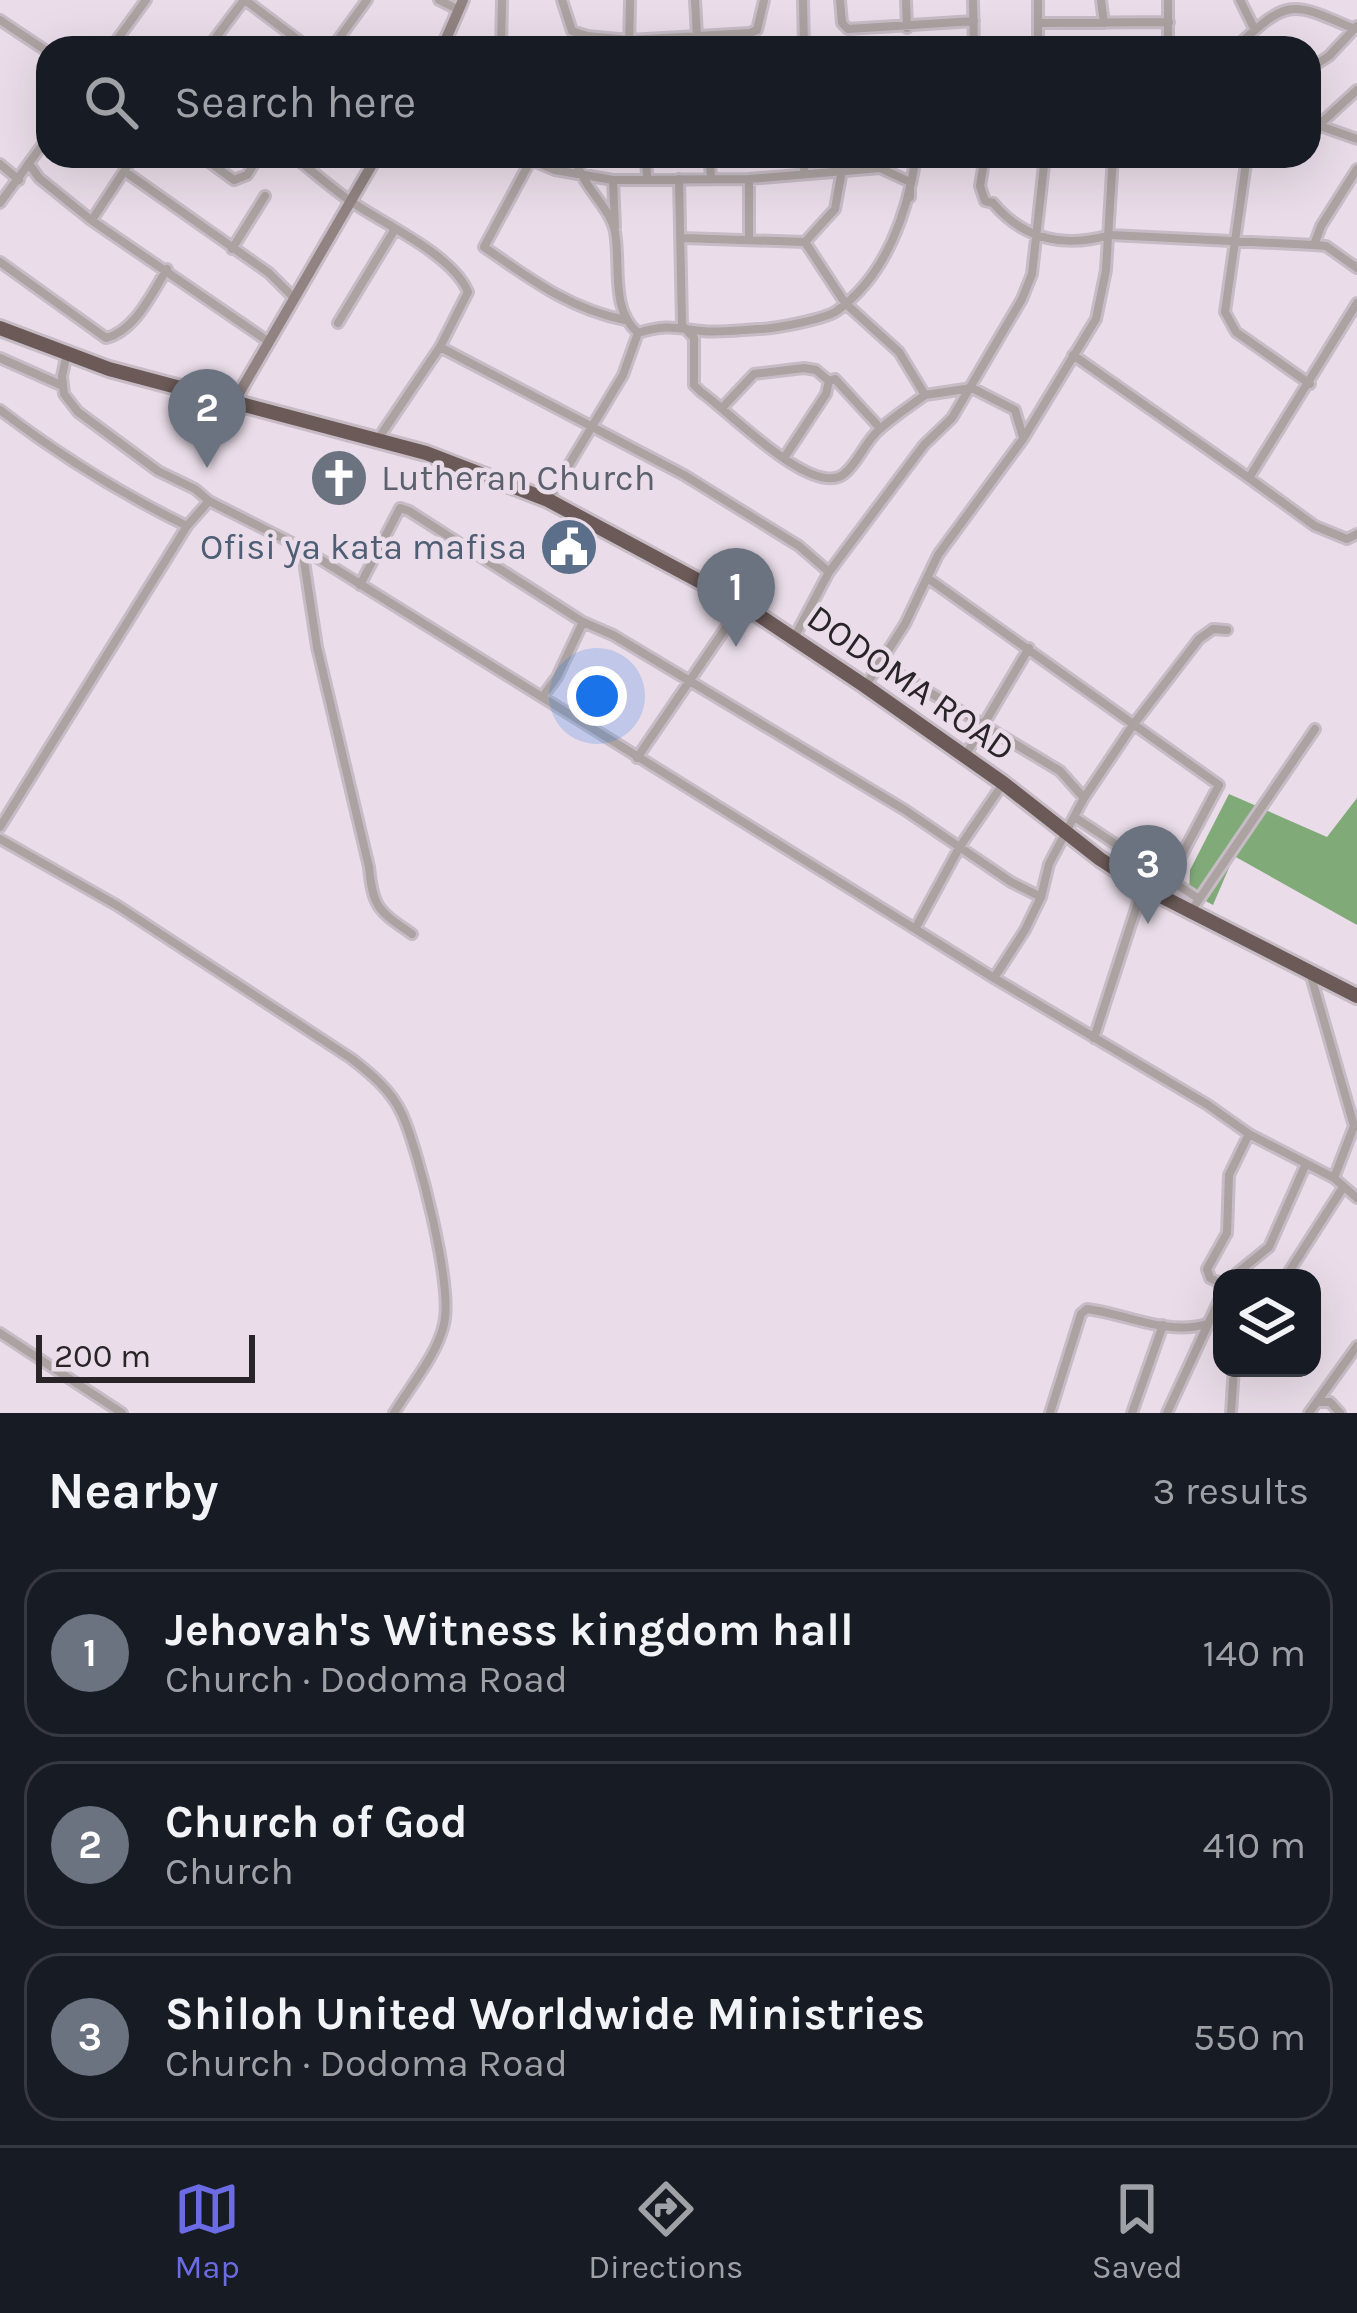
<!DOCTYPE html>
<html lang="en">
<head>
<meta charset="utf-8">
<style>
	:root { --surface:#171b24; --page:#242831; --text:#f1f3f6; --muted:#9ea1a6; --line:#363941; --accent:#6b6be4 }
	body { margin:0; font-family:Karla,sans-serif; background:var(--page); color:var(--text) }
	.controls { position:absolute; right:36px; bottom:36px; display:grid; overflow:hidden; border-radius:24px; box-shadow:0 12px 48px #0002 }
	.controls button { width:108px; height:108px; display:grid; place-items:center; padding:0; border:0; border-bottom:3px solid var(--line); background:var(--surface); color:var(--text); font:60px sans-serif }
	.scale { position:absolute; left:36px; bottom:30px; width:219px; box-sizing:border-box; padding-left:12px; border:6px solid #292428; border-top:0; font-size:33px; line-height:42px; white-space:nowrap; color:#292428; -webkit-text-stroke:9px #eadde9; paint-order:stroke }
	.you { position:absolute; left:597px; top:696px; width:42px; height:42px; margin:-30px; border:9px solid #fff; border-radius:50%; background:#1a73e8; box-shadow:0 0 0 18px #1a73e833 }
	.badge { display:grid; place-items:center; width:78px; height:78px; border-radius:50%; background:var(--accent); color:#fff; font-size:39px; font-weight:700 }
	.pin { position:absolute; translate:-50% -99px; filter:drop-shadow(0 3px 6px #0008) }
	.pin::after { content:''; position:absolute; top:63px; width:42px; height:36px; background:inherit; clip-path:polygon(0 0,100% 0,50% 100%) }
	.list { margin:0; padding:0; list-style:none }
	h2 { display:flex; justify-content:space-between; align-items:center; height:156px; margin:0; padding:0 48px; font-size:51px }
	h2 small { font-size:39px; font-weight:400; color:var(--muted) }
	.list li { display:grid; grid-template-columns:78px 1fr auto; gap:36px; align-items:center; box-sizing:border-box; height:168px; margin:0 24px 24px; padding:0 24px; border:3px solid var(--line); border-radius:36px }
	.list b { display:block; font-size:45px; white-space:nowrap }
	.list p { margin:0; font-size:39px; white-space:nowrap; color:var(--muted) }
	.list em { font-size:39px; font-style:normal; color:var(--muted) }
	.icon { flex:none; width:66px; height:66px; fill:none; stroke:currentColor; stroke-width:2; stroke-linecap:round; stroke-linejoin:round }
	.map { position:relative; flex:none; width:1357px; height:1413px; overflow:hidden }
	.search { position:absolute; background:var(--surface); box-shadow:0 12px 48px #0002; left:36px; right:36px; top:36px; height:132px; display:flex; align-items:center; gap:30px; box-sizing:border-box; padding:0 42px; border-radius:36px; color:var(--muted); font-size:45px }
	.sheet { height:732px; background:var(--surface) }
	nav { display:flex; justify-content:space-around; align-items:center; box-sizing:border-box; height:168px; border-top:3px solid var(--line); background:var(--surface); font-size:33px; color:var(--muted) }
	nav a { display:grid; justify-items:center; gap:6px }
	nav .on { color:var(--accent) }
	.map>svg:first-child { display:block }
	.forest { fill:#81aa79 }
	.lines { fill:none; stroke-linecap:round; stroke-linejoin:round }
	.street-casing { stroke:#c7bcc6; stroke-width:14 }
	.secondary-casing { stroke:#c7bcc6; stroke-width:16 }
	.highway-casing { stroke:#c7bcc6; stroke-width:20 }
	.street { stroke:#aba2a1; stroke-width:8 }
	.secondary { stroke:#908381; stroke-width:10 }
	.highway { stroke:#6b5a57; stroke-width:14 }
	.labels { text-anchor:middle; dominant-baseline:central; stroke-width:9; stroke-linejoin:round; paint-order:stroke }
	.worship-label { font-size:36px; fill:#5b616d; stroke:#eadde9; text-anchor:start }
	.service-label { font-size:36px; fill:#4e5e75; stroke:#eadde9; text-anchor:end }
	.street-label { font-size:36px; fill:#292428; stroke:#eadde9 }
</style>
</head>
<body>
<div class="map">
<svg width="1357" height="1413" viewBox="0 0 1357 1413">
	<rect width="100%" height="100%" fill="#eadde9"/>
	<path class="forest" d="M1229,794L1327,837L1357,798V925L1234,856L1213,905L1189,892L1190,870Z"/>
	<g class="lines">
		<defs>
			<path id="street" d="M245,0L309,48
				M439,0L459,10
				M562,0L572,31L587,36L629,40L750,33L757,30L764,0
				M695,0L697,36
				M803,0L804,48
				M840,0L842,23L848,29L974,21
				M906,0L907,28
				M973,0L974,48
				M1038,0V48
				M1101,0L1104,23
				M1240,0L1255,30
				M0,20L48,52
				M1038,23L1169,22
				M118,39L133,48
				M111,48L146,0
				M208,48L244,0
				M332,48L367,0
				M501,48L502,0
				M629,48L630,0
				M1168,48V0
				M1235,48C1287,0 1289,0 1352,28
				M1309,69L1329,56L1357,26
				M1309,122L1357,139
				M1319,125L1357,90
				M201,156L234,180L247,175L259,156
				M293,156C311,170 328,185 346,198C380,223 452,253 468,292L440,347L378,439
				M575,156C581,187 610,206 615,232C621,266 610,309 638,333
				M646,156L647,177
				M709,156L711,176
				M985,156L980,186L985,201L993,203C1024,240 1065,248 1110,235L1314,245L1326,246L1357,268
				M1247,156L1225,312L1236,332L1310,384
				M0,164L19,180
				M30,165L39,178L91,220L269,342
				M124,171L269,273L294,298
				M804,172L805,156
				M679,179L682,325L694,338V385L701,392C727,409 812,499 844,474C859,462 865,441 880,429C893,417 910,406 925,395
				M749,179V239
				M613,180L615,227
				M0,203L48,137
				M92,220L134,156
				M683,238L805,242L835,209L842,170
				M805,242L845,303L899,352L925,395L972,388L1015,410L1023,437
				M1314,245L1321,226L1357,169
				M232,249L265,196
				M0,262L106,338C135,331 152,293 167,269
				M625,320C569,309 529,278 484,247L531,160L555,170L613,180L749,179L880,168L910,182V197
				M338,323L395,229
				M440,347L684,475L799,546L829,572
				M1073,355L1249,478L1357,303
				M0,358L63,386
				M722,408L754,374L804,368L816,370L829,381L835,379L880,428
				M0,410C60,456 120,493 187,526
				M784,458L826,394L829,381
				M1249,478L1315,526L1347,539L1357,534
				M549,498L623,375L638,333C666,324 675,328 702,331C719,333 740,330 758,329C774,329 827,319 838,310C886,275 908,212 916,156
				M209,501L302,548L994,978L1208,1105L1249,1134L1334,1178L1357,1198
				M302,548L317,647L369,867C373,909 379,911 412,934
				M929,579L1219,785L1169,879
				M360,585L400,508L409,511L583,622L613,635L905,810L1011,882L1041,897
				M794,638L829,572L924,445L952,418L1022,299L1032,274L1045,156
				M879,662L1060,771L1084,798
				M866,685L905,624L938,555L1023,439L1096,319L1106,270L1113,156
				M543,696L557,677L583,622
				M965,756L1029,648
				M637,758L742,604
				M1076,818L1199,899
				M0,827L187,526L209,501L195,489L158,471L78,412L64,394L62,376L67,353
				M0,839L118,906L352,1059C371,1074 391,1090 402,1114C419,1152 453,1286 444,1324C437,1355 411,1385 394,1413
				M1191,911L1315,729
				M915,929L959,848L1002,785
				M1311,976L1354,1126L1334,1178
				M994,978L1025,930L1041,897L1049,864L1084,798L1133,725L1199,639L1213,629L1227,630
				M1094,1038L1143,887
				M1231,1278L1269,1247L1305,1166
				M1285,1278L1342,1189
				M1222,1284L1210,1278L1207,1269L1227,1233L1229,1175L1249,1134
				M0,1333L122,1413
				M1318,1402H1330L1340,1413
				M1050,1413L1081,1314L1087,1309C1127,1314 1167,1336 1207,1324
				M1132,1413L1163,1325
				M1167,1413L1222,1294
				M1231,1413L1234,1368
				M1309,1413L1357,1346"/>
			<path id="secondary" d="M442,48L463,0
				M234,402L377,156"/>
			<path id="highway" d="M0,328L109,369L426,453L548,500L742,604L865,686L1003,783L1100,859L1143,887L1357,996"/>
		</defs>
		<use href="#street" class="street-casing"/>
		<use href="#secondary" class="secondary-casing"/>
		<use href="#highway" class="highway-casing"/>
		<use href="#street" class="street"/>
		<use href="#secondary" class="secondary"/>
		<use href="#highway" class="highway"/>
	</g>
	<defs>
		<symbol id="church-disc" viewBox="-11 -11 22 22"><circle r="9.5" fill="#6b7280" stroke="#eadde9"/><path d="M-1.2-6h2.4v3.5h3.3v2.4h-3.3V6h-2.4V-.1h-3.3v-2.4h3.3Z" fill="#fff"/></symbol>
		<symbol id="civic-disc" viewBox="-11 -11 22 22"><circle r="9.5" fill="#5c6f8a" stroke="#eadde9"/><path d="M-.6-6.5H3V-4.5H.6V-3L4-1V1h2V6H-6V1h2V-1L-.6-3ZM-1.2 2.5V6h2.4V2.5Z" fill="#fff"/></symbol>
	</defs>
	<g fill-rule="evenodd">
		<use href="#church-disc" x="306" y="445" width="66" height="66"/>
		<use href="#civic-disc" x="536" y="514" width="66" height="66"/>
	</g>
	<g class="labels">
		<g class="worship-label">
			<text x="381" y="478">Lutheran Church</text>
		</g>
		<g class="service-label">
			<text x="527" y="547">Ofisi ya kata mafisa</text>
		</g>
		<g class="street-label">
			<text transform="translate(911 683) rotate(35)">DODOMA ROAD</text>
		</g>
	</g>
</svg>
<div class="controls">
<button><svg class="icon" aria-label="layers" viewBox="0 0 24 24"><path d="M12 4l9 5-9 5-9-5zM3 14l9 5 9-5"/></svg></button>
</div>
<div class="scale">200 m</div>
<div class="you"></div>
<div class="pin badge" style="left:736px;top:647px;background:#6b7280">1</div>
<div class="pin badge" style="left:207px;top:468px;background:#6b7280">2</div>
<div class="pin badge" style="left:1148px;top:924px;background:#6b7280">3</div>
<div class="search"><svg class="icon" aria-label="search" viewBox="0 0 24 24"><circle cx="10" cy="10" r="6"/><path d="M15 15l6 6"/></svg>Search here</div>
</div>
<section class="sheet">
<h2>Nearby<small>3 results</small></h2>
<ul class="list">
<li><span class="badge" style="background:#6b7280">1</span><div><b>Jehovah's Witness kingdom hall</b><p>Church · Dodoma Road</p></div><em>140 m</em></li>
<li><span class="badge" style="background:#6b7280">2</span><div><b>Church of God</b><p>Church</p></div><em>410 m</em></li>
<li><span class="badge" style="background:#6b7280">3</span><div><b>Shiloh United Worldwide Ministries</b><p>Church · Dodoma Road</p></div><em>550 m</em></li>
</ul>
</section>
<nav>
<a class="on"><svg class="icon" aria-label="map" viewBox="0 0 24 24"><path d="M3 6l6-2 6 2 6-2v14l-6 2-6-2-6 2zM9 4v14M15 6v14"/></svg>Map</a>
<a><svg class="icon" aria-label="directions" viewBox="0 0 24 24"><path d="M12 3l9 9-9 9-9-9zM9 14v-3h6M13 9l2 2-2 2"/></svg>Directions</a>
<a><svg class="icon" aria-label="saved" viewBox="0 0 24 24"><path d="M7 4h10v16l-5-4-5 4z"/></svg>Saved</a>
</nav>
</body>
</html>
